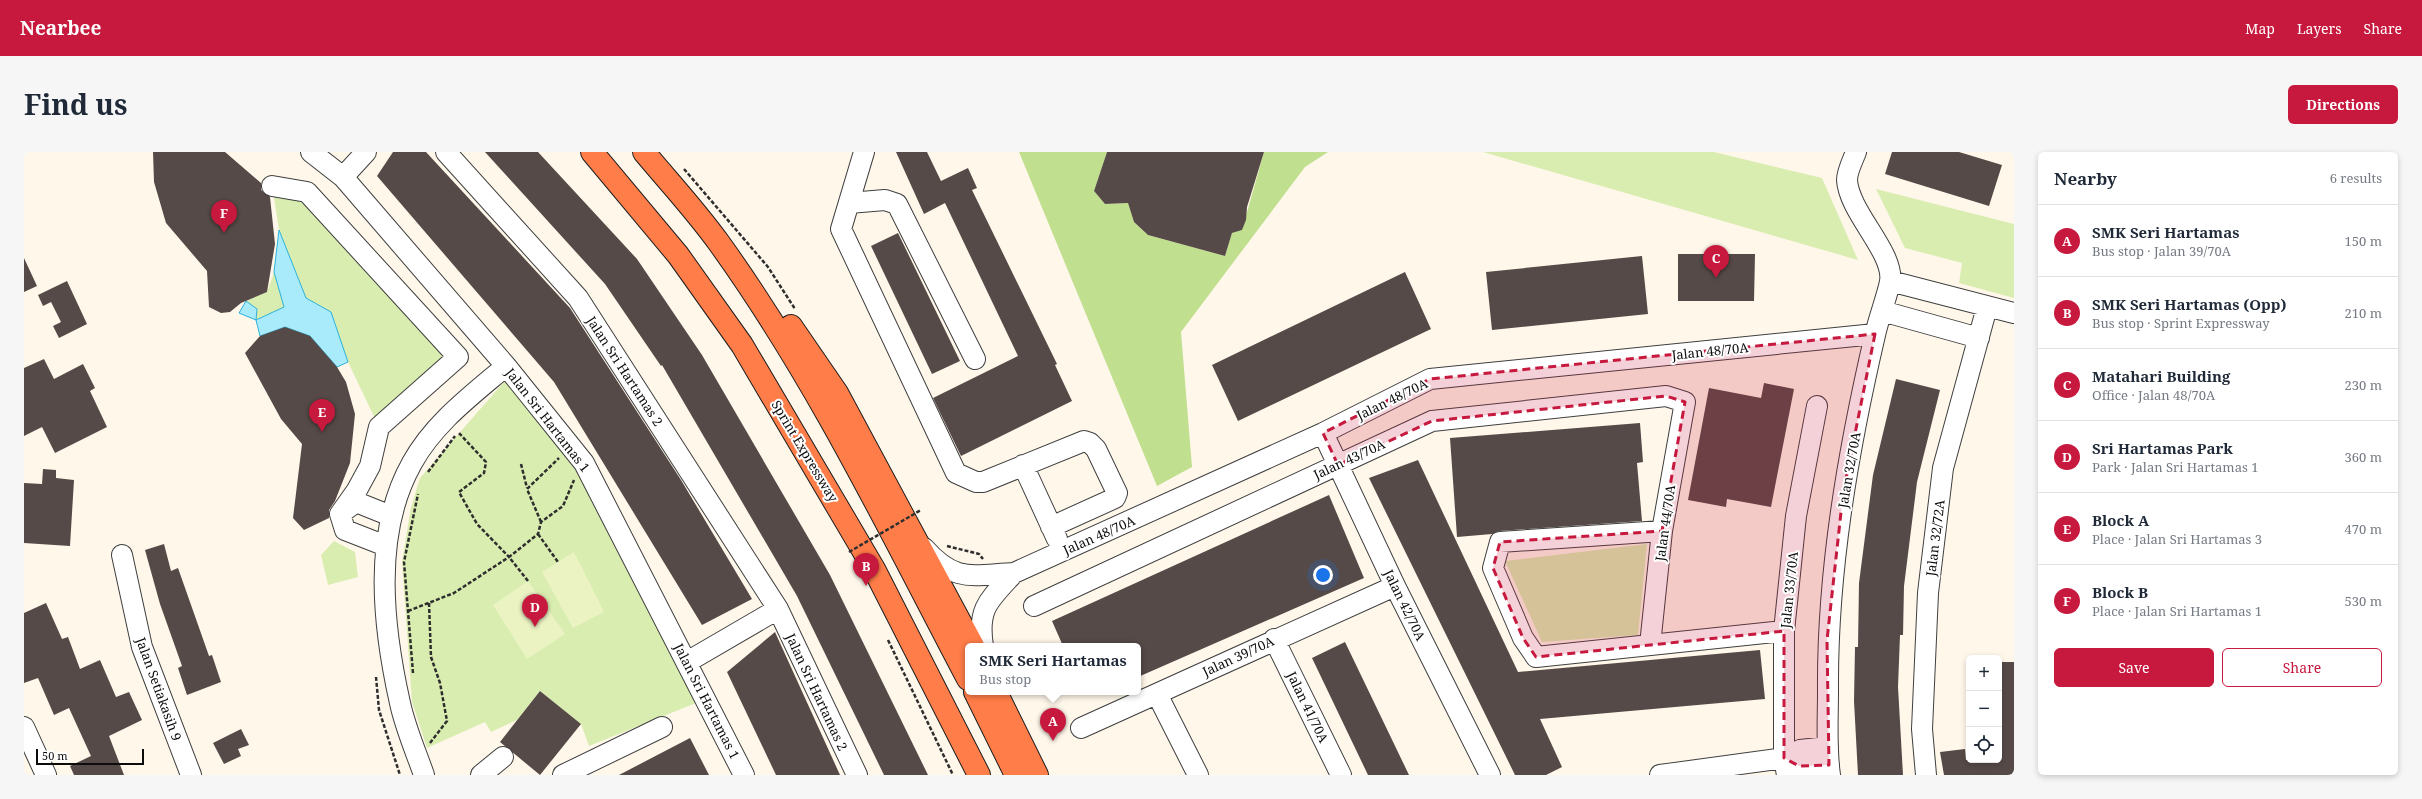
<!DOCTYPE html>
<html lang="en">
<head>
<meta charset="utf-8">
<style>
	:root { --surface:#fff; --page:#f6f6f7; --text:#1f2937; --muted:#747a83; --line:#e0e1e3; --accent:#c7183e }
	body { margin:0; font-family:"Noto Serif",serif; background:var(--page); color:var(--text) }
	.controls { position:absolute; right:12px; bottom:12px; display:grid; overflow:hidden; border-radius:6px; box-shadow:0 2px 6px #0003 }
	.controls button { width:36px; height:36px; display:grid; place-items:center; padding:0; border:0; border-bottom:1px solid var(--line); background:var(--surface); color:var(--text); font:20px sans-serif }
	.scale { position:absolute; left:12px; bottom:10px; width:108px; box-sizing:border-box; padding-left:4px; border:2px solid #0c0c0c; border-top:0; font-size:11px; line-height:14px; white-space:nowrap; color:#0c0c0c; -webkit-text-stroke:3px #fff; paint-order:stroke }
	.you { position:absolute; left:1299px; top:423px; width:14px; height:14px; margin:-10px; border:3px solid #fff; border-radius:50%; background:#1a73e8; box-shadow:0 0 0 6px #1a73e833 }
	.badge { display:grid; place-items:center; width:26px; height:26px; border-radius:50%; background:var(--accent); color:#fff; font-size:13px; font-weight:700 }
	.pin { position:absolute; translate:-50% -33px; filter:drop-shadow(0 1px 2px #0008) }
	.pin::after { content:''; position:absolute; top:21px; width:14px; height:12px; background:inherit; clip-path:polygon(0 0,100% 0,50% 100%) }
	.popup { position:absolute; left:941px; top:491px; width:176px; height:52px; box-sizing:border-box; display:grid; place-content:center; border-radius:6px; background:var(--surface); filter:drop-shadow(0 1px 3px #0005); font-size:13px; white-space:nowrap; color:var(--muted) }
	.popup b { font-size:15px; color:var(--text) }
	.popup::after { content:''; position:absolute; left:50%; top:100%; margin-left:-8px; border:8px solid transparent; border-top-color:var(--surface) }
	.list { margin:0; padding:0; list-style:none }
	h2 { display:flex; justify-content:space-between; align-items:center; height:52px; margin:0; padding:0 16px; font-size:17px }
	h2 small { font-size:13px; font-weight:400; color:var(--muted) }
	.list li { display:grid; grid-template-columns:26px 1fr auto; gap:12px; align-items:center; box-sizing:border-box; height:72px; padding:0 16px; border-top:1px solid var(--line) }
	.list b { display:block; font-size:15px; white-space:nowrap }
	.list p { margin:0; font-size:13px; white-space:nowrap; color:var(--muted) }
	.list em { font-size:13px; font-style:normal; color:var(--muted) }
	.actions { display:flex; gap:8px; padding:12px 16px }
	.actions a { flex:1; padding:9px 0; border:1px solid var(--accent); border-radius:6px; text-align:center; font-size:14px; color:var(--accent) }
	.actions .main { background:var(--accent); color:#fff }
	.icon { flex:none; width:22px; height:22px; fill:none; stroke:currentColor; stroke-width:2; stroke-linecap:round; stroke-linejoin:round }
	.map { position:relative; flex:none; width:1990px; height:623px; overflow:hidden; border-radius:6px }
	header { display:flex; align-items:center; gap:24px; box-sizing:border-box; height:56px; padding:0 20px; background:var(--accent); color:#fff }
	header strong { font-size:19px }
	nav { display:flex; gap:22px; margin-inline-start:auto; font-size:14px }
	.intro { display:flex; align-items:center; justify-content:space-between; box-sizing:border-box; height:96px; padding:0 24px }
	h1 { margin:0; font-size:28px }
	.button { padding:10px 18px; border-radius:6px; background:var(--accent); color:#fff; font-size:14px; font-weight:700 }
	main { display:flex; gap:24px; padding:0 24px }
	aside { flex:1; background:var(--surface); border-radius:6px; box-shadow:0 2px 6px #0003 }
	.map>svg:first-child { display:block }
	.green { fill:#daedb1 }
	.forest { fill:#c0df8f }
	.pitch { fill:#ebf3c3 }
	.water { fill:#aaebfb; stroke:#2bb1d9 }
	.building { fill:#554a47 }
	.lines { fill:none; stroke-linecap:round; stroke-linejoin:round }
	.minor-casing { stroke:#3f3f3f; stroke-width:22 }
	.highway-casing { stroke:#1d1d1d; stroke-width:24 }
	.path { stroke:#2e2e2e; stroke-width:2.5; stroke-dasharray:4 2; stroke-linecap:butt }
	.minor { stroke:#fff; stroke-width:20 }
	.highway { stroke:#ff7d48; stroke-width:22 }
	.path-bridge { stroke:#2e2e2e; stroke-width:2.5; stroke-dasharray:4 2; stroke-linecap:butt }
	.marked { fill:#c7183e; fill-opacity:0.2; stroke:#c7183e; stroke-width:3; stroke-dasharray:8 5; stroke-linejoin:round }
	.labels { text-anchor:middle; dominant-baseline:central; stroke-width:4; stroke-linejoin:round; paint-order:stroke }
	.street-label { font-size:13px; fill:#0c0c0c; stroke:#fff }
</style>
</head>
<body>
<header>
<strong>Nearbee</strong>
<nav><a>Map</a><a>Layers</a><a>Share</a></nav>
</header>
<div class="intro"><h1>Find us</h1><a class="button">Directions</a></div>
<main>
<div class="map">
<svg width="1990" height="623" viewBox="0 0 1990 623">
	<rect width="100%" height="100%" fill="#fff7ea"/>
	<path class="green" d="M1459,0H1690L1798,26L1834,108Z
		M1852,37L1990,72V146L1935,131L1938,111L1881,96Z
		M249,39L277,44L427,207L355,275L324,210L307,160L282,147L255,78Z
		M250,120L260,155L232,168L233,157L222,149L243,140Z
		M486,223L559,313L677,549L565,594L557,572L516,539L493,568L467,580L461,570L403,596L388,550L378,410L387,355L396,326Z
		M310,389L331,400L334,425L304,433L297,403Z
		M1623,392L1614,483L1518,490L1481,409Z"/>
	<path class="forest" d="M995,0H1083L1070,39L1081,52L1104,51L1110,70L1124,83L1201,104L1208,81L1218,78L1240,0H1304L1281,15L1157,180L1168,315L1133,334Z"/>
	<path class="pitch" d="M550,400L580,460L549,476L518,420Z
		M504,429L541,482L503,507L469,453Z"/>
	<path class="water" d="M255,78L282,146L307,160L324,210L313,215L286,184L261,175L236,184L232,168L215,161L222,149L233,157L232,168L260,155L250,120Z"/>
	<path class="building" d="M129,0H201L237,31V38L246,45L251,92L243,140L217,151L206,160L197,161L185,155L183,119L142,71L130,30Z
		M369,0H402L546,156L657,328L728,447L678,473L530,230L353,24Z
		M461,0H514L613,107L678,203L806,423L904,623H860L773,444L638,213L637,214L581,132Z
		M872,0H903L917,29L944,16L953,36L948,38L1033,212L1031,213L1048,249L937,304L909,246L994,204L921,51L900,62Z
		M1083,0H1240L1223,55L1222,68L1218,78L1208,81L1201,104L1124,83L1110,70L1104,51L1081,52L1070,39Z
		M1868,0H1935L1978,13L1965,54L1861,22Z
		M874,81L936,209L908,222L847,94Z
		M1654,102H1731L1730,149H1654Z
		M1618,104L1624,162L1468,178L1462,120Z
		M0,106L13,134L0,140Z
		M1381,120L1407,177L1214,269L1188,213Z
		M43,129L63,172L35,186L29,174L37,170L27,150L19,154L14,143Z
		M261,175L286,184L313,215L322,230L331,262L326,311L311,349L305,358V366L280,378L269,366L278,292L257,267L221,201L236,184Z
		M20,207L30,227L59,212L71,236L66,239L83,275L31,301L18,275L0,284V216Z
		M1872,227L1916,238L1893,330L1880,434L1879,483H1876L1874,535L1879,623H1834L1830,549L1831,495H1834L1835,431L1849,323Z
		M1740,231L1770,237L1747,355L1703,347L1702,355L1664,348L1685,236L1737,246Z
		M1616,271L1619,310L1613,311L1618,369L1475,379L1468,382L1433,385L1426,286Z
		M1394,308L1494,520L1736,498L1741,547L1516,567L1538,615L1522,623H1491L1345,326Z
		M19,317L32,318V326L50,328L46,394L0,391V331L18,332Z
		M1305,343L1340,426L1114,525V494H1039L1028,469Z
		M140,392L147,419L154,416L185,504L188,503L197,530L163,543L154,516L158,514L136,452L121,398Z
		M22,451L38,487L44,485L56,517L76,508L92,545L105,540L118,568L85,584L100,623H50L46,614L67,604L45,556L30,563L14,526L0,531V461Z
		M751,480L816,623H752L703,520Z
		M1321,490L1385,623H1344L1288,506Z
		M1975,510H1990V623H1920L1916,600L1941,597L1942,608H1975Z
		M516,539L557,572L516,623L476,590Z
		M217,577L225,593L214,597L217,604L200,612L189,591Z
		M666,586L685,623H595Z"/>
	<g class="lines">
		<defs>
			<path id="minor" d="M287,0L319,25L482,214L560,311L720,623
				M422,0L554,146L754,457L833,623
				M840,0L817,77L932,321L952,330H959L1060,289L1066,291L1072,297L1093,341L1091,346L1027,375
				M319,25L342,0
				M248,34L283,40L434,205L355,275L346,314L333,338L316,362
				M825,51L861,48L873,52L951,207
				M1866,129L1990,161
				M1858,159L1955,186
				M1299,281L1371,434L1466,623
				M999,313L1033,387
				M316,362L321,378L362,394
				M316,362L332,350L367,364
				M1638,379L1476,390L1469,416L1499,486L1512,505L1760,479
				M900,396C931,431 947,423 990,421L1299,281L1406,227L1851,182
				M98,403L118,495L167,623
				M1010,454L1408,269L1642,244L1661,250L1638,379L1626,493
				M1250,487L1317,623
				M959,494C953,456 965,448 990,421
				M663,510L754,457
				M1133,542L1174,623
				M0,575L22,623
				M1057,576L1371,434
				M1760,606L1775,614L1805,613
				M400,623C392,600 381,575 376,551C359,475 348,382 388,311C410,271 448,243 482,214
				M457,623L479,605
				M539,623L638,575
				M1636,623L1760,606L1776,598L1804,595
				M1763,623L1760,606V479L1772,364L1793,254
				M1806,623C1802,596 1804,567 1804,539C1803,420 1824,299 1851,183C1855,165 1862,148 1866,130C1871,101 1825,61 1823,28C1823,19 1829,8 1832,0
				M1902,623L1898,577L1904,441L1919,316L1963,155"/>
			<path id="highway" d="M568,0L654,103L718,193L850,417L955,623
				M620,0C645,30 672,59 695,91C793,227 866,379 944,527
				M767,174L813,241L949,494
				M951,540L992,623
				M972,540L1013,623"/>
		</defs>
		<use href="#minor" class="minor-casing"/>
		<use href="#highway" class="highway-casing"/>
		<path class="path" d="M660,17L744,115L771,157
			M497,312L503,336
			M404,320L431,284
			M517,370L503,337L535,306
			M514,382L534,410
			M923,394L955,402L959,407
			M504,429L485,405L514,382L517,370L539,354L550,328
			M405,451L407,505L416,531L423,569L406,591
			M384,459L430,441L485,405L453,372L435,340L460,321L462,310L434,280
			M864,488L929,623
			M389,521L380,410L394,342
			M352,525L355,558L376,623"/>
		<use href="#minor" class="minor"/>
		<use href="#highway" class="highway"/>
		<path class="path-bridge" d="M825,400L897,358"/>
	</g>
	<path class="marked" d="M1851,182L1819,342L1803,488L1805,613L1775,614L1760,606V479L1512,505L1499,486L1469,416L1476,390L1638,379L1661,250L1642,244L1408,269L1314,313L1299,281L1406,227Z"/>
	<g class="labels">
		<g class="street-label">
			<text transform="translate(1686 199) rotate(-6)">Jalan 48/70A</text>
			<text transform="translate(601 219) rotate(57)">Jalan Sri Hartamas 2</text>
			<text transform="translate(1368 247) rotate(-26)">Jalan 48/70A</text>
			<text transform="translate(524 268) rotate(52)">Jalan Sri Hartamas 1</text>
			<text transform="translate(781 299) rotate(59)">Sprint Expressway</text>
			<text transform="translate(1325 307) rotate(-25)">Jalan 43/70A</text>
			<text transform="translate(1825 318) rotate(-80)">Jalan 32/70A</text>
			<text transform="translate(1641 371) rotate(-82)">Jalan 44/70A</text>
			<text transform="translate(1075 383) rotate(-24)">Jalan 48/70A</text>
			<text transform="translate(1911 386) rotate(-83)">Jalan 32/72A</text>
			<text transform="translate(1765 438) rotate(-84)">Jalan 33/70A</text>
			<text transform="translate(1381 453) rotate(64)">Jalan 42/70A</text>
			<text transform="translate(1214 504) rotate(-25)">Jalan 39/70A</text>
			<text transform="translate(135 537) rotate(70)">Jalan Setiakasih 9</text>
			<text transform="translate(793 540) rotate(65)">Jalan Sri Hartamas 2</text>
			<text transform="translate(683 549) rotate(63)">Jalan Sri Hartamas 1</text>
			<text transform="translate(1284 555) rotate(64)">Jalan 41/70A</text>
		</g>
	</g>
</svg>
<div class="controls">
<button>+</button>
<button>−</button>
<button><svg class="icon" aria-label="locate" viewBox="0 0 24 24"><circle cx="12" cy="12" r="6"/><path d="M12 2v4M12 18v4M2 12h4M18 12h4"/></svg></button>
</div>
<div class="scale">50 m</div>
<div class="you"></div>
<div class="pin badge" style="left:1029px;top:589px">A</div>
<div class="popup"><b>SMK Seri Hartamas</b>Bus stop</div>
<div class="pin badge" style="left:842px;top:434px">B</div>
<div class="pin badge" style="left:1692px;top:126px">C</div>
<div class="pin badge" style="left:511px;top:475px">D</div>
<div class="pin badge" style="left:298px;top:280px">E</div>
<div class="pin badge" style="left:200px;top:81px">F</div>
</div>
<aside>
<h2>Nearby<small>6 results</small></h2>
<ul class="list">
<li><span class="badge">A</span><div><b>SMK Seri Hartamas</b><p>Bus stop · Jalan 39/70A</p></div><em>150 m</em></li>
<li><span class="badge">B</span><div><b>SMK Seri Hartamas (Opp)</b><p>Bus stop · Sprint Expressway</p></div><em>210 m</em></li>
<li><span class="badge">C</span><div><b>Matahari Building</b><p>Office · Jalan 48/70A</p></div><em>230 m</em></li>
<li><span class="badge">D</span><div><b>Sri Hartamas Park</b><p>Park · Jalan Sri Hartamas 1</p></div><em>360 m</em></li>
<li><span class="badge">E</span><div><b>Block A</b><p>Place · Jalan Sri Hartamas 3</p></div><em>470 m</em></li>
<li><span class="badge">F</span><div><b>Block B</b><p>Place · Jalan Sri Hartamas 1</p></div><em>530 m</em></li>
</ul>
<div class="actions"><a class="main">Save</a><a>Share</a></div>
</aside>
</main>
</body>
</html>
